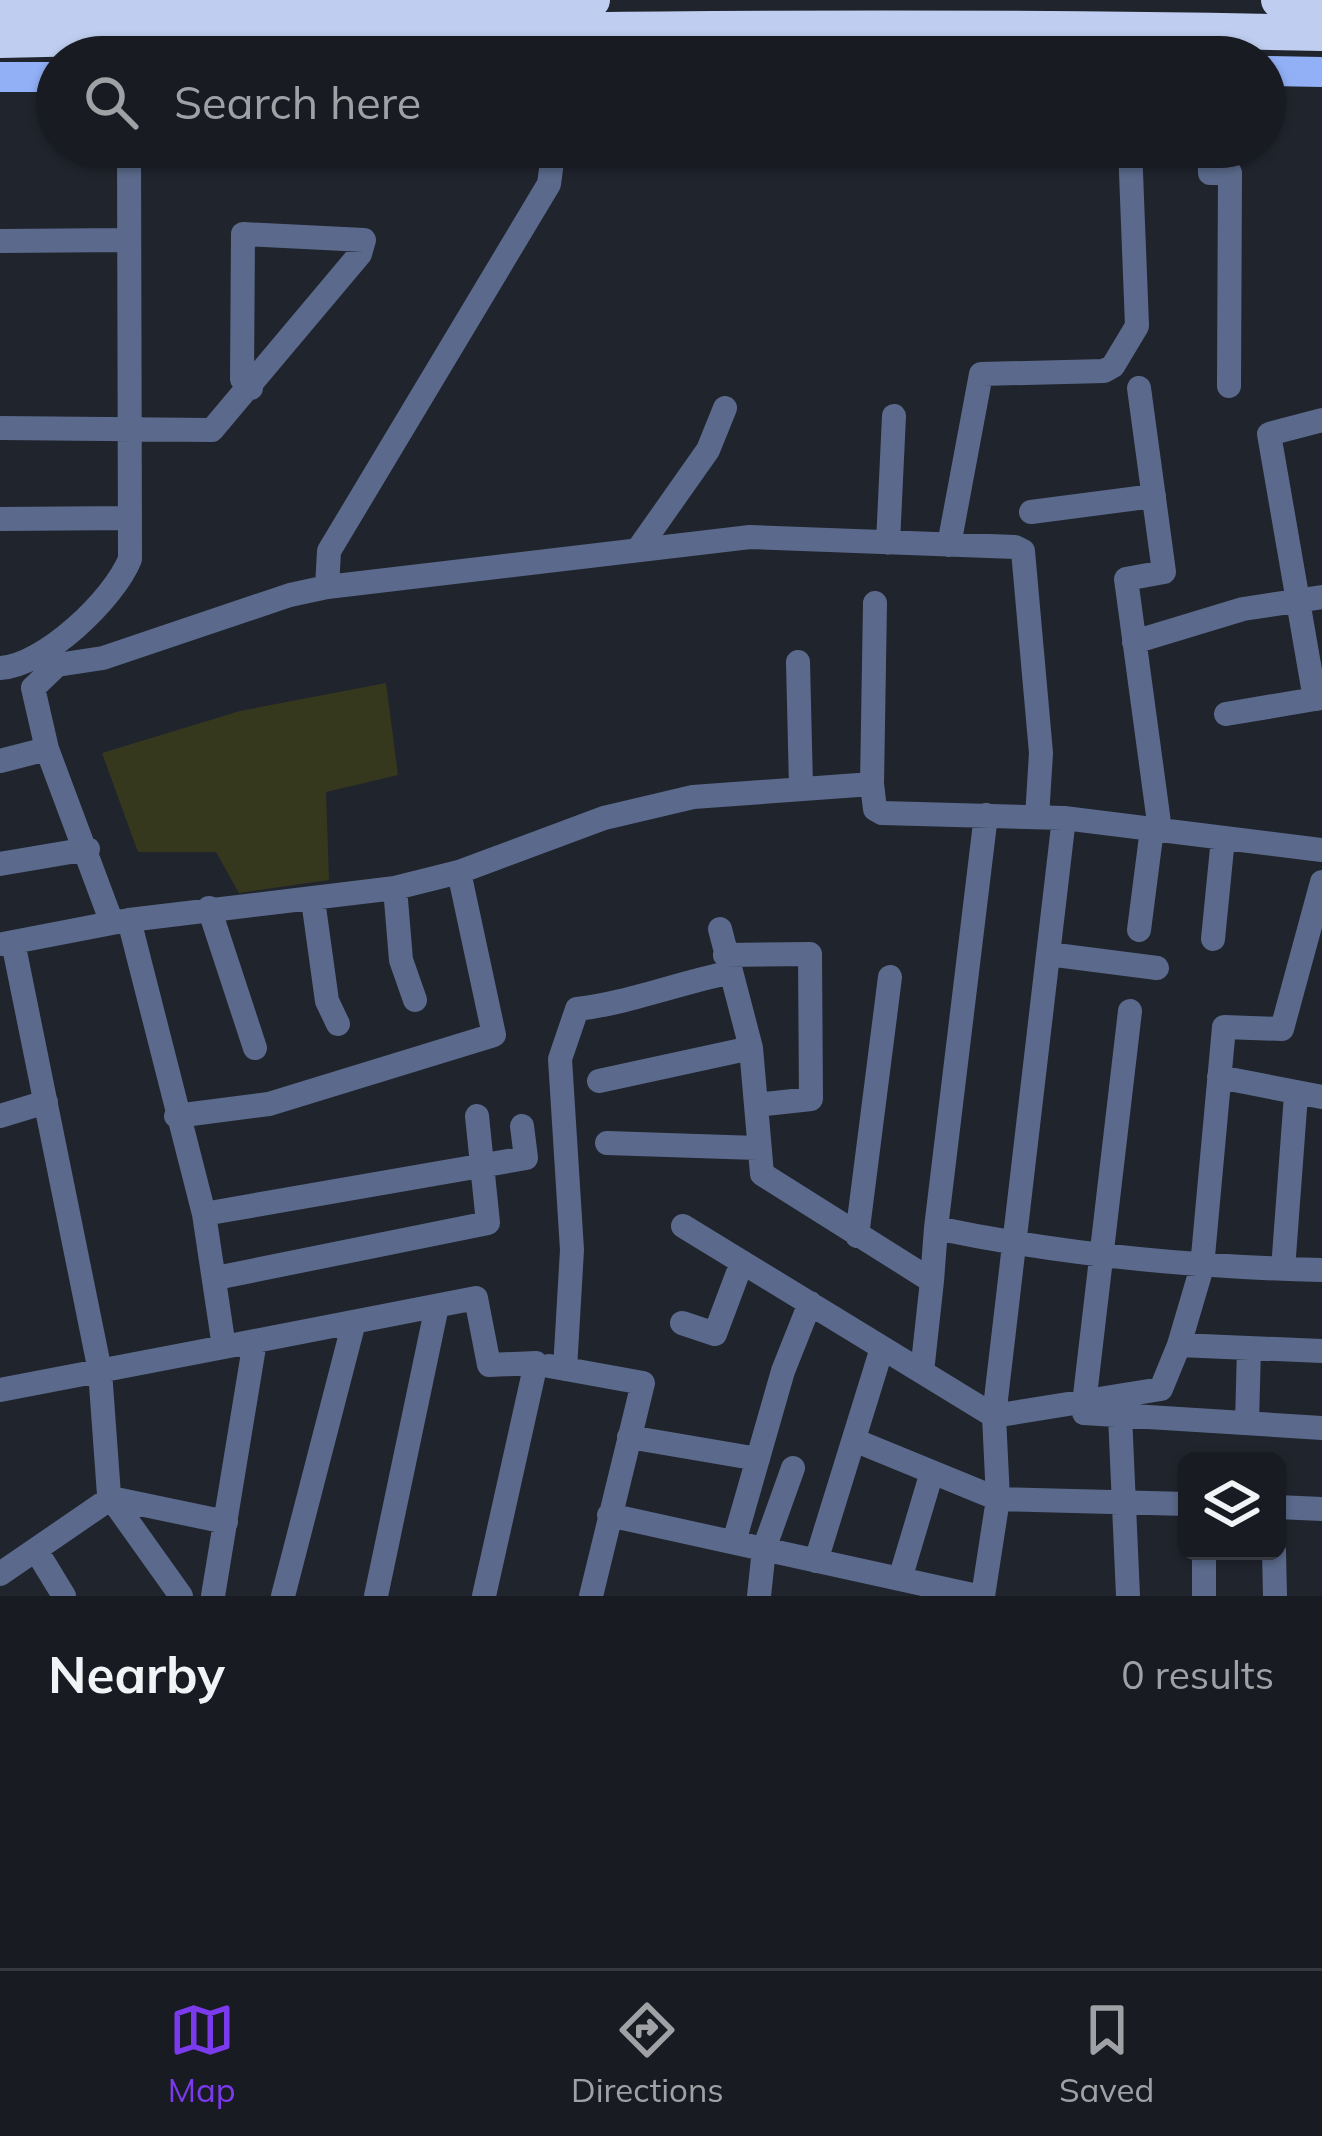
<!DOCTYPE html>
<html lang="en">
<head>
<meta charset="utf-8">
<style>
	:root { --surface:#181b22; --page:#25282f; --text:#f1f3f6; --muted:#9fa1a5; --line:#363940; --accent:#7c3aed }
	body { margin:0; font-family:Mulish,sans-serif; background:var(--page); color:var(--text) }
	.controls { position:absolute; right:36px; bottom:36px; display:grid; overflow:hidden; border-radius:18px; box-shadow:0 3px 9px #0004 }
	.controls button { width:108px; height:108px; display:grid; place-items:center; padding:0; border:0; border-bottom:3px solid var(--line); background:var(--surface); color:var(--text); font:60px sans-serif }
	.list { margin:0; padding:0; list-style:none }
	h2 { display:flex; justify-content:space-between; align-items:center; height:156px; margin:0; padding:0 48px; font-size:51px }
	h2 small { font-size:39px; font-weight:400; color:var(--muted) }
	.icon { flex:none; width:66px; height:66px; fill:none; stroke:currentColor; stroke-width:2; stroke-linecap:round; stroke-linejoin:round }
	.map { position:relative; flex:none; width:1322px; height:1596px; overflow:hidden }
	.search { position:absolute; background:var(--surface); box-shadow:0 3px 9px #0004; left:36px; right:36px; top:36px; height:132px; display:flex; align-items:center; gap:30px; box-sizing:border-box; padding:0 42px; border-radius:66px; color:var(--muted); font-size:45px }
	.sheet { height:372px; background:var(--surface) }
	nav { display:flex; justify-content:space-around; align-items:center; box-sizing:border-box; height:168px; border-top:3px solid var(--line); background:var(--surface); font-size:33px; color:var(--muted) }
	nav a { display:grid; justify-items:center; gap:6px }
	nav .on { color:var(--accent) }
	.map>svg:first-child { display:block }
	.green { fill:#36381e }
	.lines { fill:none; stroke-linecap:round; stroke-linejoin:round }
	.minor { stroke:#5b6a8c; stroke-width:24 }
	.major { stroke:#92b0f6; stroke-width:30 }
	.highway { stroke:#bfcef0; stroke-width:36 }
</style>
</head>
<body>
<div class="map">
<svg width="1322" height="1596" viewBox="0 0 1322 1596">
	<rect width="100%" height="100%" fill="#20242d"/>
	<path class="green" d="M386,683L398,775L326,792L329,880L239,893L216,852H138L102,753L240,711Z"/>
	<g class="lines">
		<path class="minor" d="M1210,147V173H1230L1229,386
			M0,241L126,240
			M1139,388L1164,572L1126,579L1160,830
			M1322,420L1269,434L1315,699L1322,698
			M0,428L212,430L360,254L364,240L243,234L242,379L251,388
			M1031,512L1154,496
			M0,519L130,518
			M888,543L894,416
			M949,545L981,374L1104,371L1113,366L1137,326L1130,147
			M639,548L708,450L725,408
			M327,587L329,551L549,184L554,147
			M1134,642L1243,609L1322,597
			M798,662L801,787
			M0,668C44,666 114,599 130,559L129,147
			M1226,714L1315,699
			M0,761L47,749L33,688L57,665L103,658L290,595L327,587L750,537L1015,547L1023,551L1041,753L1037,817
			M872,784L875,603
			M0,864L88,849
			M395,888L401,960L415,1000
			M313,900L327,1001L338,1024
			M209,908L255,1048
			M129,920L395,888L459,872L604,818L693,797L872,784L875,809L882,813L1064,818L1322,850
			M720,929L751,1048L762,1174L932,1281L936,1228C1064,1255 1192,1267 1322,1270
			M1139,930L1152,829
			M1213,939L1223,838
			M13,942L100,1371L109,1495L181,1596
			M3,944L112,923
			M1048,954L1157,968
			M725,955L810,954L811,1099L757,1105
			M1219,1077L1322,1097
			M599,1081L751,1048
			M0,1116L46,1102
			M176,1116L269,1104L494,1035L459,872
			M607,1143L757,1148
			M204,1214L526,1158L522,1126
			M683,1226L994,1416L1161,1389L1179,1345L1322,1351
			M936,1228L986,815
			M857,1236L890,977
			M1283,1269L1296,1095
			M216,1278L488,1223L477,1116
			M682,1323L715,1334L742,1262
			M1179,1345L1202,1267L1224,1027L1282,1029L1322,882
			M224,1347L476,1298L489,1365L536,1363L484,1596
			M549,1366L643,1383L591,1596
			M565,1369L572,1250L560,1059L577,1009C624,1004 679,983 728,973
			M922,1372L932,1281
			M0,1390L224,1347L204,1214L129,920L112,923L47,749
			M1084,1404L1130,1011
			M1084,1413L1322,1428
			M1120,1415L1128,1596
			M1247,1423L1249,1348
			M629,1437L758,1459
			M854,1440L998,1499L1187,1504
			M1277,1507L1322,1509
			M609,1515L977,1596
			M734,1542L783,1371L810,1303
			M36,1550L64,1596
			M1204,1551V1596
			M1274,1551L1275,1596
			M816,1561L882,1348
			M0,1574L111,1498L226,1522
			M900,1579L932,1472
			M213,1596L255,1341
			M283,1596L354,1322
			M376,1596L437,1306
			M759,1596L764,1549L793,1468
			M983,1596L998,1499L994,1416L1064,818"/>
		<path class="major" d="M1265,71L1322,72
			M0,77H57"/>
		<path class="highway" d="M1279,0L1322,1
			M0,7L592,0
			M0,40C441,31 881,23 1322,33"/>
	</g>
</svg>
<div class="controls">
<button><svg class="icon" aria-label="layers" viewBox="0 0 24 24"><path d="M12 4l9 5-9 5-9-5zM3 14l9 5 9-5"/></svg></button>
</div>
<div class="search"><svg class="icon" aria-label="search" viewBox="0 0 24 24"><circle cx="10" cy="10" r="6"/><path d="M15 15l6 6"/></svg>Search here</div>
</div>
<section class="sheet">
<h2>Nearby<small>0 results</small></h2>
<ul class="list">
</ul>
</section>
<nav>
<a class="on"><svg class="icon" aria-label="map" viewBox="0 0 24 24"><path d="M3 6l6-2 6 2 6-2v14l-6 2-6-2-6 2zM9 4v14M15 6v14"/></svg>Map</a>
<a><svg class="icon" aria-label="directions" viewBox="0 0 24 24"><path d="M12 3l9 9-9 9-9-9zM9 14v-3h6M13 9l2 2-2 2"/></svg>Directions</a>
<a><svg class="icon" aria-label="saved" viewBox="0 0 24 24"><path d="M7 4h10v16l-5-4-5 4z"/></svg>Saved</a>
</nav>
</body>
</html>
